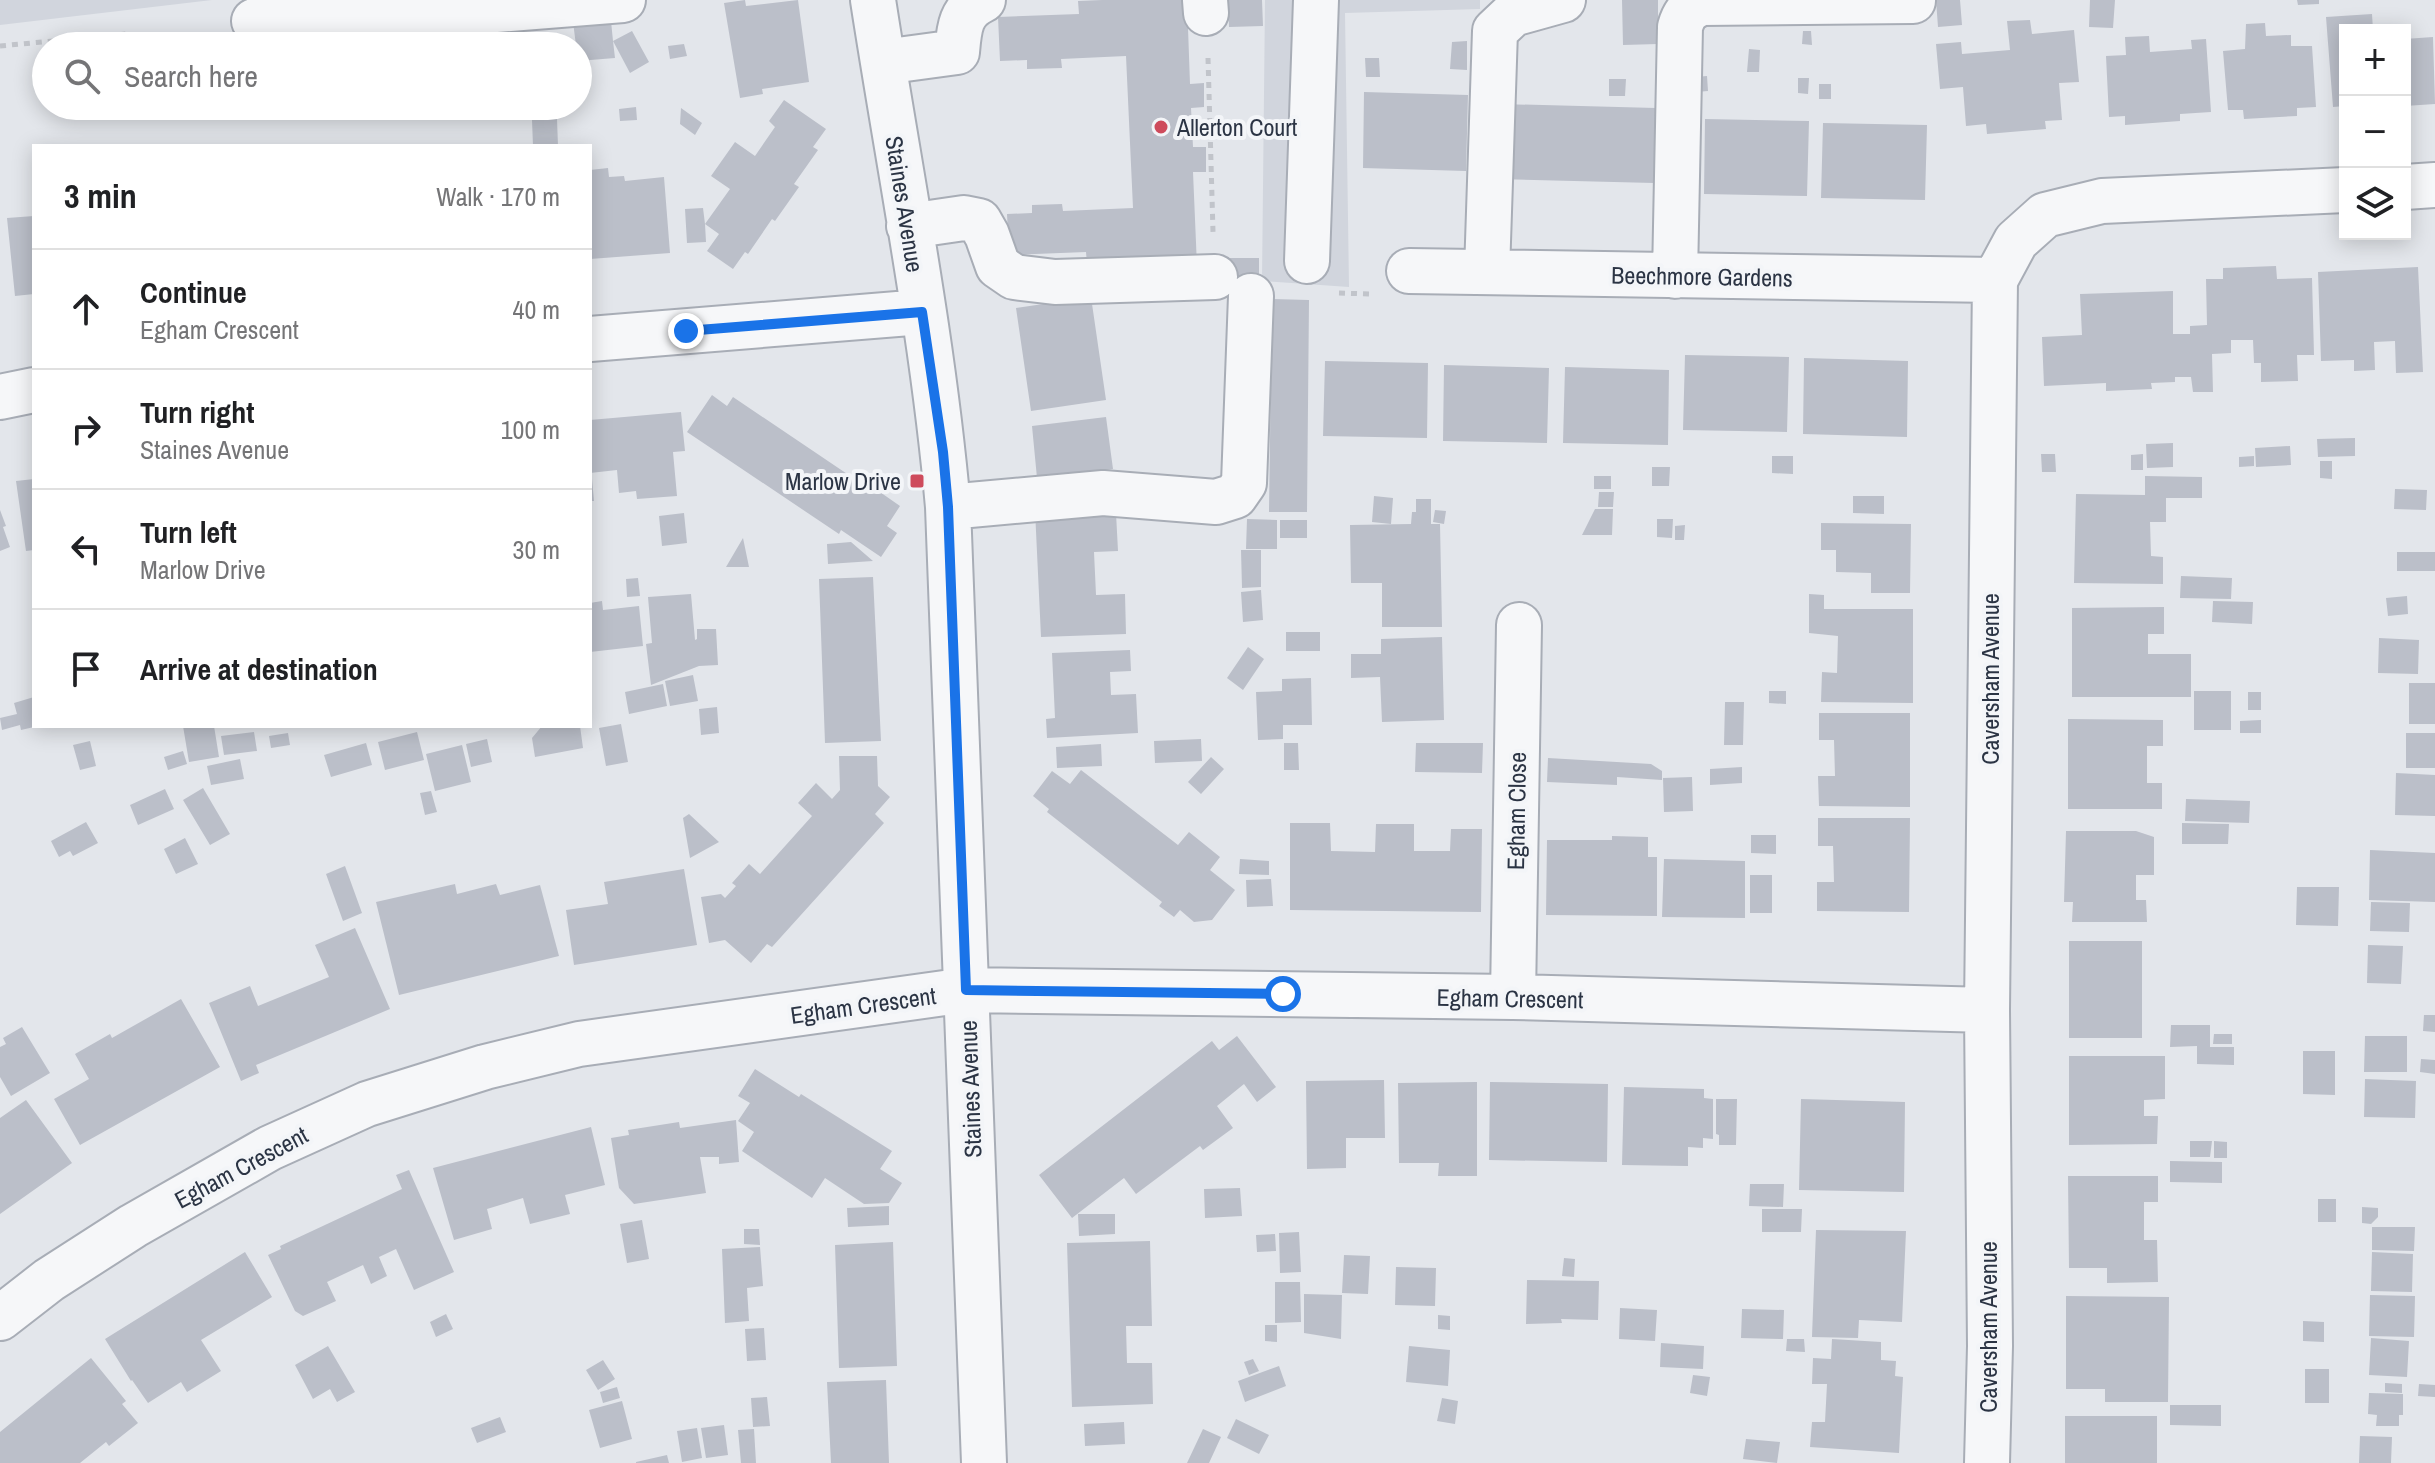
<!DOCTYPE html>
<html lang="en">
<head>
<meta charset="utf-8">
<style>
	:root { --surface:#fff; --page:#f2f2f2; --text:#202124; --muted:#757577; --line:#e0e0e0 }
	body { margin:0; font-family:"Archivo Narrow",sans-serif; background:var(--page); color:var(--text) }
	.controls { position:absolute; right:24px; top:24px; display:grid; overflow:hidden; border-radius:0px; box-shadow:0 4px 20px #0003 }
	.controls button { width:72px; height:72px; display:grid; place-items:center; padding:0; border:0; border-bottom:2px solid var(--line); background:var(--surface); color:var(--text); font:40px sans-serif }
	.stop { position:absolute; width:24px; height:24px; margin:-18px; border:6px solid #1a73e8; border-radius:50%; background:#fff }
	.stop.end { background:#1a73e8; border-color:#fff; box-shadow:0 2px 8px #0008 }
	.list { margin:0; padding:0; list-style:none }
	h2 { display:flex; justify-content:space-between; align-items:center; height:104px; margin:0; padding:0 32px; font-size:34px }
	h2 small { font-size:26px; font-weight:400; color:var(--muted) }
	.list li { display:grid; grid-template-columns:52px 1fr auto; gap:24px; align-items:center; box-sizing:border-box; height:120px; padding:0 32px; border-top:2px solid var(--line) }
	.list b { display:block; font-size:30px; white-space:nowrap }
	.list p { margin:0; font-size:26px; white-space:nowrap; color:var(--muted) }
	.list em { font-size:26px; font-style:normal; color:var(--muted) }
	.icon { flex:none; width:44px; height:44px; fill:none; stroke:currentColor; stroke-width:2; stroke-linecap:round; stroke-linejoin:round }
	.map { position:relative; flex:none; width:2435px; height:1463px; overflow:hidden }
	.search { position:absolute; background:var(--surface); box-shadow:0 4px 20px #0003; left:32px; top:32px; width:560px; height:88px; display:flex; align-items:center; gap:20px; box-sizing:border-box; padding:0 28px; border-radius:44px; color:var(--muted); font-size:30px }
	.panel { position:absolute; background:var(--surface); box-shadow:0 4px 20px #0003; left:32px; top:144px; width:560px; height:584px; border-radius:0px }
	.map>svg:first-child { display:block }
	.built { fill:#d1d5dd }
	.building { fill:#bbbfc9 }
	.lines { fill:none; stroke-linecap:round; stroke-linejoin:round }
	.minor-casing { stroke:#a8adb6; stroke-width:48 }
	.path { stroke:#c1c4ca; stroke-width:5; stroke-dasharray:6 6; stroke-linecap:butt }
	.minor { stroke:#f6f7f9; stroke-width:44 }
	.route { stroke:#1a73e8; stroke-width:10 }
	.poi-dot { fill:#ce4b5c; stroke:#f3f5f8; stroke-width:3 }
	.labels { text-anchor:middle; dominant-baseline:central; stroke-width:8; stroke-linejoin:round; paint-order:stroke }
	.poi-label { font-size:24px; fill:#2b3444; stroke:#f3f5f8; text-anchor:start }
	.street-label { font-size:24px; fill:#2b3444; stroke:#f3f5f8 }
</style>
</head>
<body>
<div class="map">
<svg width="2435" height="1463" viewBox="0 0 2435 1463">
	<rect width="100%" height="100%" fill="#e3e6eb"/>
	<path class="built" d="M0,0H212L0,25Z
		M1265,0H1480V9L1345,13L1349,287L1262,281Z"/>
	<path class="building" d="M745,0L746,6L798,0L809,82L762,89L763,94L740,98L724,3Z
		M1102,0H1187L1190,84L1204,83V107L1191,108L1193,147H1206V172H1193L1197,266L1087,264L1086,252L1009,255L1007,214L1032,213V205L1062,204L1063,211L1133,208L1126,56L1061,59L1062,68L1027,69V60L1000,61L998,17L1079,14L1078,1Z
		M1228,0H1262L1263,26L1229,27Z
		M1622,0H1658V44L1623,45Z
		M1936,0H1960L1962,25L1938,27Z
		M2090,0H2115L2113,28L2089,27Z
		M2297,0H2319V4L2298,5Z
		M610,11L613,41L632,31L649,62L630,73L613,41L615,58L578,61L572,14Z
		M2372,14L2373,30H2345V106L2333,107L2326,17Z
		M2030,20L2032,34L2074,30L2079,82L2059,83L2062,120L2045,121L2046,129L1987,134L1986,124L1966,126L1963,87L1940,89L1936,44L1961,42L1962,54L2010,50L2007,21Z
		M2265,23L2266,36L2291,35V46H2312L2316,107L2297,108V116L2244,119L2243,110H2228L2223,51L2245,49L2246,24Z
		M1803,31H1811L1812,45L1802,44Z
		M2149,36L2150,52L2192,49L2191,40L2206,39L2211,112L2180,114V121L2125,125V116L2109,117L2106,56L2126,55L2125,37Z
		M2433,37L2435,104L2405,106V39Z
		M259,41V46H238V44Z
		M1467,41V70L1450,69L1452,42Z
		M684,44L687,56L670,59L668,46Z
		M1749,49L1760,50L1759,72H1747Z
		M1365,58H1379L1380,77H1366Z
		M1707,76L1708,91L1696,92L1695,77Z
		M1798,78H1809L1808,94L1798,93Z
		M1609,79H1626L1625,96H1609Z
		M1819,84H1831V99H1819Z
		M1364,92L1468,95L1466,171L1363,168Z
		M784,100L826,129L813,147L818,150L794,184L799,187L775,221L772,219L748,254L745,252L733,269L707,251L719,234L705,224L706,242L687,243L685,209L703,208L705,224L730,189L711,176L735,142L755,156L775,127L769,121Z
		M1500,104L1656,108L1654,183L1498,179Z
		M636,107L637,120L620,121L619,109Z
		M681,108L702,123L695,135L680,124Z
		M557,119L558,146H533L532,120Z
		M1705,119L1809,121L1807,196L1704,194Z
		M1823,123L1927,125L1925,200L1821,198Z
		M608,168L609,177L624,176L625,181L664,177L670,253L590,259V170Z
		M34,216V294L15,296L7,218Z
		M1228,258H1259V286L1228,287Z
		M2276,266L2277,279L2312,278L2314,355H2297L2298,381L2261,382V363H2254L2253,340H2231V353L2212,354L2213,392H2193L2191,377H2175V382L2151,383L2152,389L2106,391V383L2044,386L2042,337L2082,335L2080,294L2173,291V334H2190V326L2207,325L2206,279H2223V268Z
		M2418,267L2423,372L2396,373L2395,341L2374,342L2375,370L2354,371V360L2321,361L2318,272Z
		M1091,297L1106,400L1031,411L1016,308Z
		M1272,299L1309,300L1307,512H1269Z
		M1685,355L1789,357L1787,432L1683,430Z
		M1804,358L1908,361L1907,437L1803,434Z
		M1325,361L1428,363L1427,438L1323,436Z
		M1444,365L1549,368L1547,443L1443,441Z
		M1565,367L1669,370L1668,445L1563,443Z
		M712,395L727,406L733,397L865,486L867,483L900,506L887,526L897,533L881,557L841,530L839,534L687,432Z
		M681,412L685,451L673,452L677,496L637,499L636,491L619,493L617,470L590,473V420Z
		M1106,417L1113,469L1037,478L1032,426Z
		M2355,438V456L2318,457L2317,439Z
		M2173,443V467L2147,468L2146,444Z
		M2290,446L2291,465L2256,467L2255,448Z
		M2041,454H2055L2056,472H2042Z
		M2143,454V470H2131V455Z
		M1772,456H1793V474L1772,473Z
		M2254,456V466L2239,467V457Z
		M2320,461H2332V479L2320,478Z
		M1652,467H1670L1669,486H1652Z
		M1594,476H1611V489H1594Z
		M2145,476L2202,477V498H2166V522H2150L2151,556L2163,557V584L2074,583L2076,494L2145,495Z
		M34,479V550L26,551L16,481Z
		M590,479H592L594,501H590Z
		M2395,489L2427,490L2426,510L2394,509Z
		M1599,492H1614L1613,507H1598Z
		M1374,496L1393,498L1391,524L1372,522Z
		M1853,496H1884V514L1853,513Z
		M1416,499H1431V524H1440L1442,627H1382V583H1351L1350,525L1411,524L1412,512H1416Z
		M1595,509H1613L1612,535H1582Z
		M0,510L6,526L3,527L10,547L0,551Z
		M1035,510L1116,513L1118,551L1094,552L1096,595L1125,594L1126,634L1041,637Z
		M1435,510L1446,511L1444,524L1433,522Z
		M684,513L687,543L662,546L659,516Z
		M1247,519L1277,520V549H1246Z
		M1657,519H1673L1672,538L1657,537Z
		M1280,520H1307V538H1280Z
		M1821,523L1911,524L1910,593H1871V573L1836,572V550H1821Z
		M1685,525L1684,540H1675V526Z
		M743,538L749,567H726Z
		M851,542L873,561L828,564L827,544Z
		M1241,550H1261V587L1242,588Z
		M2397,552H2435V571H2397Z
		M2181,576L2232,578L2231,599L2180,598Z
		M873,577L881,741L825,743L819,579Z
		M638,578L640,596L627,597L626,579Z
		M1261,590L1263,620L1243,622L1241,592Z
		M691,594L695,640L697,639V629H716L718,665L699,666L651,685L646,644L652,643L648,597Z
		M1809,594L1824,595V609H1913V703L1821,702L1822,672L1837,673L1838,636L1809,633Z
		M2407,596L2408,614L2388,616L2386,598Z
		M602,601L603,610L639,606L643,646L590,652V603Z
		M2213,601L2253,602L2252,624L2212,622Z
		M2164,607V634H2148V654H2191V697H2072V608Z
		M1286,632H1320V651H1286Z
		M1442,637L1444,720L1382,722L1380,677L1351,678V654H1381V639Z
		M2379,638L2419,640L2418,674L2378,673Z
		M1248,647L1264,659L1243,690L1227,678Z
		M1130,650L1131,671L1110,672L1111,695L1136,694L1138,733L1047,738L1046,719L1055,718L1052,653Z
		M693,675L698,701L670,706L665,681Z
		M1311,678L1312,725H1283V739L1258,740L1256,692L1282,691V679Z
		M2409,683H2435V724H2409Z
		M663,684L667,706L629,714L625,692Z
		M1769,691H1786V704L1769,703Z
		M2194,691H2231V730H2194Z
		M2248,692H2261V710H2248Z
		M34,697V727L21,730L20,725L2,730L0,718L17,714L14,703Z
		M1725,702H1744L1743,745H1724Z
		M717,707L719,733L701,735L699,709Z
		M1819,713H1910V807L1819,806L1818,776H1835L1834,740H1819Z
		M2068,719L2163,720V746H2147V783H2162V809H2068Z
		M2261,720V733H2240V721Z
		M621,724L628,762L606,766L599,728Z
		M183,726H214L219,757L189,762Z
		M542,726H580L583,748L535,757L532,738Z
		M254,732L257,751L224,755L221,736Z
		M417,732L424,760L385,770L378,742Z
		M288,733L290,745L271,748L269,736Z
		M2406,733H2435V768H2406Z
		M487,739L492,762L471,767L466,744Z
		M1201,739L1202,761L1155,763L1154,741Z
		M90,741L96,766L80,770L73,745Z
		M366,743L372,765L331,777L324,755Z
		M1284,743H1298L1299,770H1284Z
		M1416,743H1483L1482,773L1415,772Z
		M1101,744L1102,766L1057,768L1056,747Z
		M462,745L471,782L435,791L426,754Z
		M183,751L187,764L168,770L164,757Z
		M839,756H877L878,786L890,797L875,814L884,823L772,947L767,944L751,963L725,940L709,943L701,897L721,894L725,898L736,886L732,883L749,864L760,874L812,816L798,803L816,783L832,799L840,790Z
		M1211,757L1224,769L1201,794L1188,782Z
		M1548,758L1651,764L1662,771V780L1617,777V785L1547,782Z
		M240,759L244,779L211,785L207,766Z
		M1742,767V783L1710,785V769Z
		M1081,770L1178,845L1189,832L1220,857L1210,870L1235,890L1212,920L1194,922L1180,910L1174,917L1159,906L1162,902L1047,812L1049,809L1033,796L1052,771L1070,784Z
		M2396,773L2435,775V816L2395,815Z
		M1692,777L1693,811L1664,812L1663,778Z
		M203,788L230,834L210,845L183,800Z
		M165,789L174,809L138,825L130,805Z
		M431,791L437,812L425,815L420,793Z
		M2186,799L2250,801L2249,823L2185,821Z
		M689,814L719,842L690,858L683,818Z
		M1818,818H1910L1909,912L1817,911V882H1834L1833,846H1818Z
		M86,822L98,843L73,856L70,851L59,857L51,841Z
		M1290,823H1330L1331,851L1375,852L1376,824H1414V851H1450L1451,829H1482L1481,912L1290,910Z
		M2182,823L2229,824L2228,844H2182Z
		M2066,831H2136L2154,837V875H2136V900H2146L2147,922H2072L2073,902H2064Z
		M1751,835H1776V854L1751,853Z
		M1612,836L1648,837V857H1657V916L1546,915L1547,840H1612Z
		M185,838L198,864L176,874L164,849Z
		M2370,850L2435,853V902L2369,900Z
		M1240,859L1269,861V875L1239,874Z
		M1664,859L1745,861V918L1662,917Z
		M345,866L362,913L343,921L326,874Z
		M684,869L697,945L574,965L566,910L608,904L604,882Z
		M1750,875H1772V913H1750Z
		M1271,879L1273,906L1247,907L1246,880Z
		M455,884L457,894L496,884L500,895L540,885L559,956L399,995L376,902Z
		M2297,887H2339L2338,926L2296,925Z
		M2371,902L2410,903L2409,932L2370,931Z
		M355,928L390,1009L256,1065L259,1073L241,1081L209,1003L250,986L258,1006L329,977L315,945Z
		M2069,941H2142V1038H2069Z
		M2368,945L2403,946L2401,984L2367,983Z
		M181,999L220,1067L80,1145L54,1099L89,1079L75,1054L110,1034L112,1038Z
		M2424,1015H2435V1032L2423,1031Z
		M2171,1025H2210V1047H2234V1065L2197,1064V1046L2170,1047Z
		M22,1027L50,1073L11,1096L0,1077V1047L6,1044L3,1038Z
		M2214,1034H2232V1044H2213Z
		M1237,1036L1276,1087L1257,1102L1244,1084L1217,1106L1233,1128L1203,1150L1200,1146L1136,1194L1124,1178L1072,1218L1039,1175L1212,1041L1219,1050Z
		M2365,1036H2407V1072H2364Z
		M2303,1051H2335V1095L2303,1094Z
		M2069,1056H2165V1099L2144,1100V1116H2158L2157,1144L2069,1145Z
		M2421,1059L2435,1060V1074L2420,1072Z
		M755,1069L799,1097L801,1094L892,1151L880,1169L902,1183L889,1203L864,1204L825,1178L812,1198L742,1151L754,1132L738,1121L750,1103L738,1096Z
		M2365,1079L2416,1081L2415,1118L2364,1117Z
		M1384,1080L1385,1138H1346V1168L1307,1169L1306,1081Z
		M1477,1082V1176H1438L1439,1163H1399L1398,1083Z
		M1490,1082L1608,1084L1607,1162L1489,1160Z
		M1624,1087L1704,1089V1098L1713,1099V1139L1703,1138V1148L1688,1147V1166L1622,1165Z
		M1716,1099H1737L1736,1145H1719V1135L1716,1134Z
		M1801,1099L1905,1102L1904,1192L1799,1190Z
		M26,1100L72,1163L0,1214V1118Z
		M736,1120L739,1162L719,1164V1157H700L706,1193L634,1204L619,1188L611,1138L629,1135L628,1130L679,1122L680,1128Z
		M591,1127L605,1185L565,1195L570,1214L530,1224L523,1198L487,1209L492,1229L454,1240L433,1168Z
		M2190,1141H2212L2210,1157H2190Z
		M2214,1141L2227,1142V1158H2214Z
		M2170,1161L2222,1162V1183L2170,1182Z
		M409,1170L454,1272L414,1290L396,1249L379,1257L387,1276L371,1284L363,1265L327,1282L336,1301L303,1316L295,1311L268,1255L281,1249L280,1246L402,1189L396,1175Z
		M2068,1176H2158V1202H2144V1240H2157L2158,1282L2107,1283V1268H2069Z
		M1750,1184H1784L1783,1207L1749,1206Z
		M1240,1188L1242,1216L1205,1218L1204,1189Z
		M2318,1199H2336V1222H2318Z
		M889,1206V1225L848,1227L847,1208Z
		M2362,1207L2378,1208V1217L2371,1224L2362,1223Z
		M1762,1209H1802L1801,1232H1762Z
		M1078,1214H1115V1234L1079,1236Z
		M642,1220L649,1259L627,1263L620,1224Z
		M2372,1227H2415L2414,1251L2372,1250Z
		M744,1229H759L760,1245L744,1244Z
		M1816,1230L1906,1231L1902,1322L1859,1320L1858,1338L1812,1337Z
		M1299,1232L1301,1272L1280,1273L1279,1233Z
		M1275,1234L1276,1251L1257,1252L1256,1235Z
		M1150,1241L1152,1326H1126L1127,1363H1152L1153,1404L1072,1407L1067,1243Z
		M893,1242L897,1366L839,1368L835,1245Z
		M760,1247L763,1286L747,1288L749,1321L725,1323L722,1249Z
		M245,1252L272,1297L201,1340L221,1371L187,1392L181,1382L148,1403L132,1380L131,1381L105,1339Z
		M2372,1252L2413,1254L2412,1292L2371,1291Z
		M1344,1255L1370,1256L1368,1294L1342,1293Z
		M1564,1258L1575,1259L1574,1277L1562,1276Z
		M1396,1267L1436,1268L1435,1306L1395,1305Z
		M1527,1280L1599,1281L1598,1320L1561,1319L1562,1323L1526,1324Z
		M1275,1282H1300L1301,1322L1275,1323Z
		M1304,1294L1342,1295L1341,1339L1304,1333Z
		M2370,1295L2415,1296L2414,1337L2369,1336Z
		M2066,1296L2169,1297L2168,1402H2105V1389H2066Z
		M1620,1308L1657,1310L1655,1341L1619,1339Z
		M1742,1309L1784,1310L1783,1339L1741,1338Z
		M446,1314L453,1329L436,1337L430,1322Z
		M1438,1315L1450,1316V1330L1438,1329Z
		M2303,1321L2324,1322V1342L2303,1341Z
		M1265,1325H1277V1342L1265,1341Z
		M764,1328L766,1360L747,1361L745,1329Z
		M2371,1338L2409,1341L2407,1377L2369,1375Z
		M1787,1339H1804L1805,1352L1786,1351Z
		M1832,1339L1881,1342V1360L1896,1361L1895,1376L1903,1377L1899,1453L1810,1447L1812,1422H1825L1827,1384H1812L1813,1358L1831,1359Z
		M1661,1343L1704,1346L1703,1369L1660,1367Z
		M328,1346L355,1392L337,1402L330,1389L313,1399L295,1365Z
		M1409,1346L1450,1350L1448,1386L1406,1382Z
		M91,1358L126,1401L122,1404L138,1423L109,1446L106,1442L80,1463H0V1432Z
		M1253,1359L1259,1371L1249,1375L1244,1362Z
		M603,1360L615,1379L598,1390L586,1370Z
		M1279,1366L1286,1386L1245,1402L1238,1381Z
		M2305,1369H2329V1403H2305Z
		M1693,1375L1710,1377L1707,1396L1690,1393Z
		M886,1380L889,1463H831L827,1382Z
		M2385,1383L2402,1384V1393L2385,1392Z
		M2419,1384L2435,1385V1397L2418,1396Z
		M617,1387L620,1398L603,1403L600,1392Z
		M2369,1393L2403,1394V1415H2399V1426H2376L2377,1415L2368,1414Z
		M767,1397L770,1426L753,1427L751,1398Z
		M1442,1398L1458,1401L1455,1424L1437,1421Z
		M622,1401L632,1439L600,1448L589,1410Z
		M2170,1405H2221V1426L2170,1425Z
		M2065,1416H2157V1463H2065Z
		M500,1417L506,1432L477,1443L471,1428Z
		M1236,1419L1269,1435L1259,1454L1227,1438Z
		M1124,1422L1125,1444L1085,1446L1084,1424Z
		M724,1425L728,1455L706,1458L701,1428Z
		M697,1428L702,1458L682,1462L677,1431Z
		M754,1429L756,1463H741L738,1430Z
		M1203,1429L1221,1437L1209,1463H1187Z
		M2360,1436L2392,1437L2391,1463H2359Z
		M1746,1439L1780,1442L1777,1463L1743,1459Z
		M667,1455L669,1463H636V1462Z"/>
	<g class="lines">
		<defs>
			<path id="minor" d="M873,0C899,168 933,337 948,507L984,1463
				M1205,0L1206,13
				M254,21L422,16L623,0
				M883,62L957,52C959,29 960,10 983,0
				M2405,187L2435,185
				M909,226L964,218L979,221L987,235L998,266L1014,277L1055,282L1215,277
				M1307,261L1316,0
				M1409,271L1995,280
				M1487,272L1495,31L1513,14L1563,0
				M1675,276L1680,27C1684,13 1689,8 1702,3L1913,1
				M590,339L922,312
				M0,397L34,390
				M948,507L1103,493L1216,502L1235,496L1244,483L1251,296
				M1513,997L1519,625
				M0,1318L49,1280L133,1226L270,1148L367,1104L485,1067L579,1044L966,990L1513,997L1987,1010
				M1987,1463L1990,1346L1987,1010L1995,280L2016,241L2045,215L2102,201L2345,190"/>
		</defs>
		<use href="#minor" class="minor-casing"/>
		<path class="path" d="M0,46L126,34
			M1208,58L1213,232
			M1339,293L1369,294"/>
		<use href="#minor" class="minor"/>
	</g>
	<g class="lines">
		<path class="route" d="M686,331L922,312L943,452L948,507L966,990L1283,994"/>
	</g>
	<g class="poi-dot">
		<circle cx="1161" cy="127" r="8"/>
		<rect x="909" y="473" width="16" height="16" rx="4"/>
	</g>
	<g class="labels">
		<g class="poi-label">
			<text x="1177" y="127">Allerton Court</text>
			<text x="901" y="481" text-anchor="end">Marlow Drive</text>
		</g>
		<g class="street-label">
			<text transform="translate(905 204) rotate(81)">Staines Avenue</text>
			<text transform="translate(1702 276) rotate(1)">Beechmore Gardens</text>
			<text transform="translate(1990 679) rotate(-90)">Caversham Avenue</text>
			<text transform="translate(1516 811) rotate(-89)">Egham Close</text>
			<text transform="translate(1510 998) rotate(1)">Egham Crescent</text>
			<text transform="translate(863 1005) rotate(-8)">Egham Crescent</text>
			<text transform="translate(970 1089) rotate(-92)">Staines Avenue</text>
			<text transform="translate(241 1167) rotate(-28)">Egham Crescent</text>
			<text transform="translate(1988 1327) rotate(-90)">Caversham Avenue</text>
		</g>
	</g>
</svg>
<div class="controls">
<button>+</button>
<button>−</button>
<button><svg class="icon" aria-label="layers" viewBox="0 0 24 24"><path d="M12 4l9 5-9 5-9-5zM3 14l9 5 9-5"/></svg></button>
</div>
<div class="stop" style="left:1283px;top:994px"></div>
<div class="stop end" style="left:686px;top:331px"></div>
<div class="search"><svg class="icon" aria-label="search" viewBox="0 0 24 24"><circle cx="10" cy="10" r="6"/><path d="M15 15l6 6"/></svg>Search here</div>
<section class="panel">
<h2>3 min<small>Walk · 170 m</small></h2>
<ul class="list">
<li><svg class="icon" aria-label="ahead" viewBox="0 0 24 24"><path d="M12 20V5M6 11l6-6 6 6"/></svg><div><b>Continue</b><p>Egham Crescent</p></div><em>40 m</em></li>
<li><svg class="icon" aria-label="right" viewBox="0 0 24 24"><path d="M7 20v-9h11M14 6l5 5-5 5"/></svg><div><b>Turn right</b><p>Staines Avenue</p></div><em>100 m</em></li>
<li><svg class="icon" aria-label="left" viewBox="0 0 24 24"><path d="M17 20v-9H6M10 6l-5 5 5 5"/></svg><div><b>Turn left</b><p>Marlow Drive</p></div><em>30 m</em></li>
<li><svg class="icon" aria-label="arrive" viewBox="0 0 24 24"><path d="M6 21V4h12l-3 4 3 4H6"/></svg><div><b>Arrive at destination</b></div></li>
</ul>
</section>
</div>
</body>
</html>
